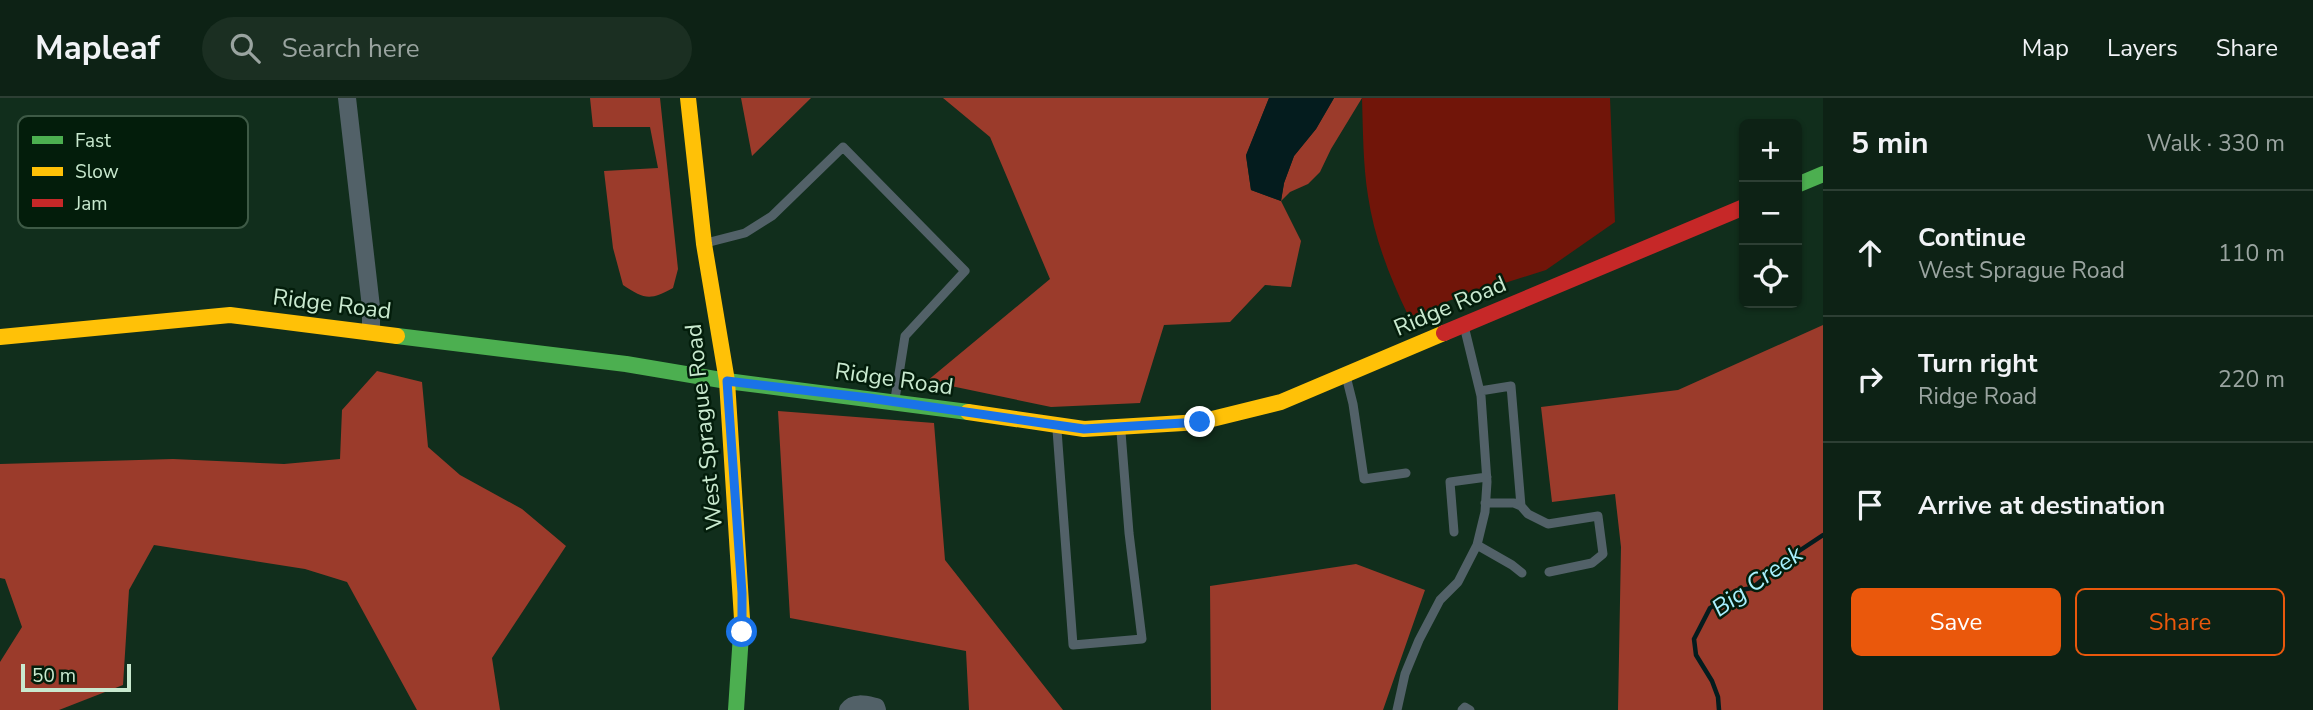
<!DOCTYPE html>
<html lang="en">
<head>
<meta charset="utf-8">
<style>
	:root { --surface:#0d2215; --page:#1b2f22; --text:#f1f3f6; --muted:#9aa4a0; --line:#2d3f34; --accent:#ea580c }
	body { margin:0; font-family:"Nunito Sans",sans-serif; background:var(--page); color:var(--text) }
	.controls { position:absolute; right:21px; top:21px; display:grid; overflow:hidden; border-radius:10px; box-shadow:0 2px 5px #0004 }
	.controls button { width:63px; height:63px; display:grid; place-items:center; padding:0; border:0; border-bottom:2px solid var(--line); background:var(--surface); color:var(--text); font:35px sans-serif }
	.scale { position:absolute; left:21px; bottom:18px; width:110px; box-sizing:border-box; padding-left:7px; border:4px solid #c9e9cf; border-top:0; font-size:19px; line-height:24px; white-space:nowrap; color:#c9e9cf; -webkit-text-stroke:5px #031d0b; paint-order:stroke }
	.stop { position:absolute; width:21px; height:21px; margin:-16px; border:5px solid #1a73e8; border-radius:50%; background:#fff }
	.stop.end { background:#1a73e8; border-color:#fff; box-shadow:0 2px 7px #0008 }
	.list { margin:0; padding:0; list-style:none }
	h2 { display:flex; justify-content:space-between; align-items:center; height:91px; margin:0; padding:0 28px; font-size:30px }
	h2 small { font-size:23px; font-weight:400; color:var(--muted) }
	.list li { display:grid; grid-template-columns:46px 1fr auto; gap:21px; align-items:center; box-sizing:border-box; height:126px; padding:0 28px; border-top:2px solid var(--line) }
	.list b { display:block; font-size:26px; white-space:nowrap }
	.list p { margin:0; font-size:23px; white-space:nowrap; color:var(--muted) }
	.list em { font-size:23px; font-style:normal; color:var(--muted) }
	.actions { display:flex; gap:14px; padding:21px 28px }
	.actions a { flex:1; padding:16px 0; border:2px solid var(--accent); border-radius:10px; text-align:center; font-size:24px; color:var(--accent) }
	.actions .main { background:var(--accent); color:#fff }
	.icon { flex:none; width:38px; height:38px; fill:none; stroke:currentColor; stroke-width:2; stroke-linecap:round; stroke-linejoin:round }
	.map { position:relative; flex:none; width:1823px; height:612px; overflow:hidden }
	header { display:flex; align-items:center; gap:42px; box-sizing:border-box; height:98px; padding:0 35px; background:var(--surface); border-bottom:2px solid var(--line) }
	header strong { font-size:33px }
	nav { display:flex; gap:38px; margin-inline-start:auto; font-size:24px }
	.search { width:490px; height:63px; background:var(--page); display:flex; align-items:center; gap:18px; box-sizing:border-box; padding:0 24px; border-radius:38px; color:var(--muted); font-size:26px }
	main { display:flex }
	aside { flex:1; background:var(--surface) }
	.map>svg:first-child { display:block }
	.green { fill:#711509 }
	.forest { fill:#9b3b2b }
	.water { fill:#041c1e }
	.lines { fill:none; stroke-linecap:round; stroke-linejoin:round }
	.stream { stroke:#041c1e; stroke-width:4.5 }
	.lane { stroke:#526168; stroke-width:9 }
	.street { stroke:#526168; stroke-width:18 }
	.fast { stroke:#4caf50; stroke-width:16 }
	.slow { stroke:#ffc107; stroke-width:16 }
	.jam { stroke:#c62828; stroke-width:16 }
	.route { stroke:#1a73e8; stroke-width:9 }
	.labels { text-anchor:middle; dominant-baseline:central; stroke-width:5; stroke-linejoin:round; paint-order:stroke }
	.street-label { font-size:23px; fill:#c9e9cf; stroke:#031d0b }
	.water-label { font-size:24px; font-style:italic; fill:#a8f0fe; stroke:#031d0b }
	.key { fill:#031d0b; stroke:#3e5a46; stroke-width:2 }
	.key-label { font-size:19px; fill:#c9e9cf }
</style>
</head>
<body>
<header>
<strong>Mapleaf</strong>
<div class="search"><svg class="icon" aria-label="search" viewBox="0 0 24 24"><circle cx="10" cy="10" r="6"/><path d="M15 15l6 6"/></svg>Search here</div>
<nav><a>Map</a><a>Layers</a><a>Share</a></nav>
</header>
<main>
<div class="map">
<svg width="1823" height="612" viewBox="0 0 1823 612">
	<rect width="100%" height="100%" fill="#112e1c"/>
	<path class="green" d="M1362,0H1610L1615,124L1546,172L1448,203L1426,218L1408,217C1390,180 1374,139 1368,98C1363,66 1363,33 1362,0Z"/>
	<path class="forest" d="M590,0H660L678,171L673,190C650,203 644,201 623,187L613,150L604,73L658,70L650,29H593Z
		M741,0H811L752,58Z
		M943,0H1269L1246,58L1251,92L1281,103L1284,85L1294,58L1316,31L1334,0H1362L1331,51L1320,74L1308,86L1290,94L1281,103L1301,143L1291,189L1265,187L1230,224L1164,227L1140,305L1051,309L927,283L1050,181L990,39Z
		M1823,227V612H1618L1621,449L1615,396L1552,404L1541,309L1678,292Z
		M377,273L422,284L428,349L460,377L522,411L566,448L492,560L500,612H417L347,484L305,471L154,447L129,492L123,587L59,612H0V564L22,529L5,481L0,480V366L173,361L284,366L340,361L342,312Z
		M778,313L934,325L945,462L1063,612H969L966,553L790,520Z
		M1356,466L1425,492L1383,612H1211L1210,488Z"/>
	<path class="water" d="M1269,0H1334L1316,31L1294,58L1284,85L1281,103L1251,92L1246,57Z"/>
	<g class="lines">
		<path class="stream" d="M1719,612L1718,599L1712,583L1696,557L1694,541L1710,510L1735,493L1752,490L1799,453L1823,437"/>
		<path class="lane" d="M706,145L745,135L772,118L843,49L965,173L905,238L895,301
			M1347,282L1353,306L1364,381L1406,375
			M1480,293L1511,288L1521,408
			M1057,332L1073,547L1142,541L1129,435L1121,334
			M1485,405H1514L1521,408L1528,416L1548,426L1598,418L1603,456L1592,465L1549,474
			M1454,434L1450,384L1487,379
			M1477,447L1512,467L1522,475
			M1397,612L1405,576L1419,542L1440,502L1458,484L1477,447L1485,414L1487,384L1481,298L1465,232
			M1462,612L1465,609L1470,612"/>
		<path class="street" d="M347,0L371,209V233
			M848,612C854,603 867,607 876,609L877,612"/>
		<path class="fast" d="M1797,87L1823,76
			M397,238L626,266L727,283L968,314
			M736,612L742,521"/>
		<path class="slow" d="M688,0L704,146L727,283L742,521
			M0,239L230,217L397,238
			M968,314L1084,331L1200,324L1281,304L1444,235"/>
		<path class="jam" d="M1444,235L1744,109"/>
	</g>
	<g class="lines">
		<path class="route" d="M742,534V495L727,283L869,300L1084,331L1200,324"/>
	</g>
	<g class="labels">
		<g class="street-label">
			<text transform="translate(332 206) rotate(7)">Ridge Road</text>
			<text transform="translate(1450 208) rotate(-23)">Ridge Road</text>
			<text transform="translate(894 281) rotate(8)">Ridge Road</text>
			<text transform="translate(704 329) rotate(-96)">West Sprague Road</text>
		</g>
		<g class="water-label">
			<text transform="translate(1757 483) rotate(-35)">Big Creek</text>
		</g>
	</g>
	<rect x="18" y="18" width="230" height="112" rx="10" class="key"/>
	<rect x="32" y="38" width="31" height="8" fill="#4caf50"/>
	<rect x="32" y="69" width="31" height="9" fill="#ffc107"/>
	<rect x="32" y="101" width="31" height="8" fill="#c62828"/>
	<g class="key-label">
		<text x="75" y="49">Fast</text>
		<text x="75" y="80">Slow</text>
		<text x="75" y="112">Jam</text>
	</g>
</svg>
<div class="controls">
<button>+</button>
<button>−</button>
<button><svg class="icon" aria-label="locate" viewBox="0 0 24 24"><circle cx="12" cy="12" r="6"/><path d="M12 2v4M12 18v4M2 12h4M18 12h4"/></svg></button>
</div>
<div class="scale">50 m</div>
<div class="stop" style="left:742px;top:534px"></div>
<div class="stop end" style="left:1200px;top:324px"></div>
</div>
<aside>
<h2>5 min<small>Walk · 330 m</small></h2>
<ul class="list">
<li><svg class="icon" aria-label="ahead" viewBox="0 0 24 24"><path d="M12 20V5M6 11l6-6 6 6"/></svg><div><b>Continue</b><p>West Sprague Road</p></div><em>110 m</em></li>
<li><svg class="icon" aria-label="right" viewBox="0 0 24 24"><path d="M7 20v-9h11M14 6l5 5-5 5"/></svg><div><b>Turn right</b><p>Ridge Road</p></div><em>220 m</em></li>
<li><svg class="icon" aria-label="arrive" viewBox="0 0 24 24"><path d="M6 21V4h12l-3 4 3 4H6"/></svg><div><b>Arrive at destination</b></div></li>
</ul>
<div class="actions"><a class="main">Save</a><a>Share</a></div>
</aside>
</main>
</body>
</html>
